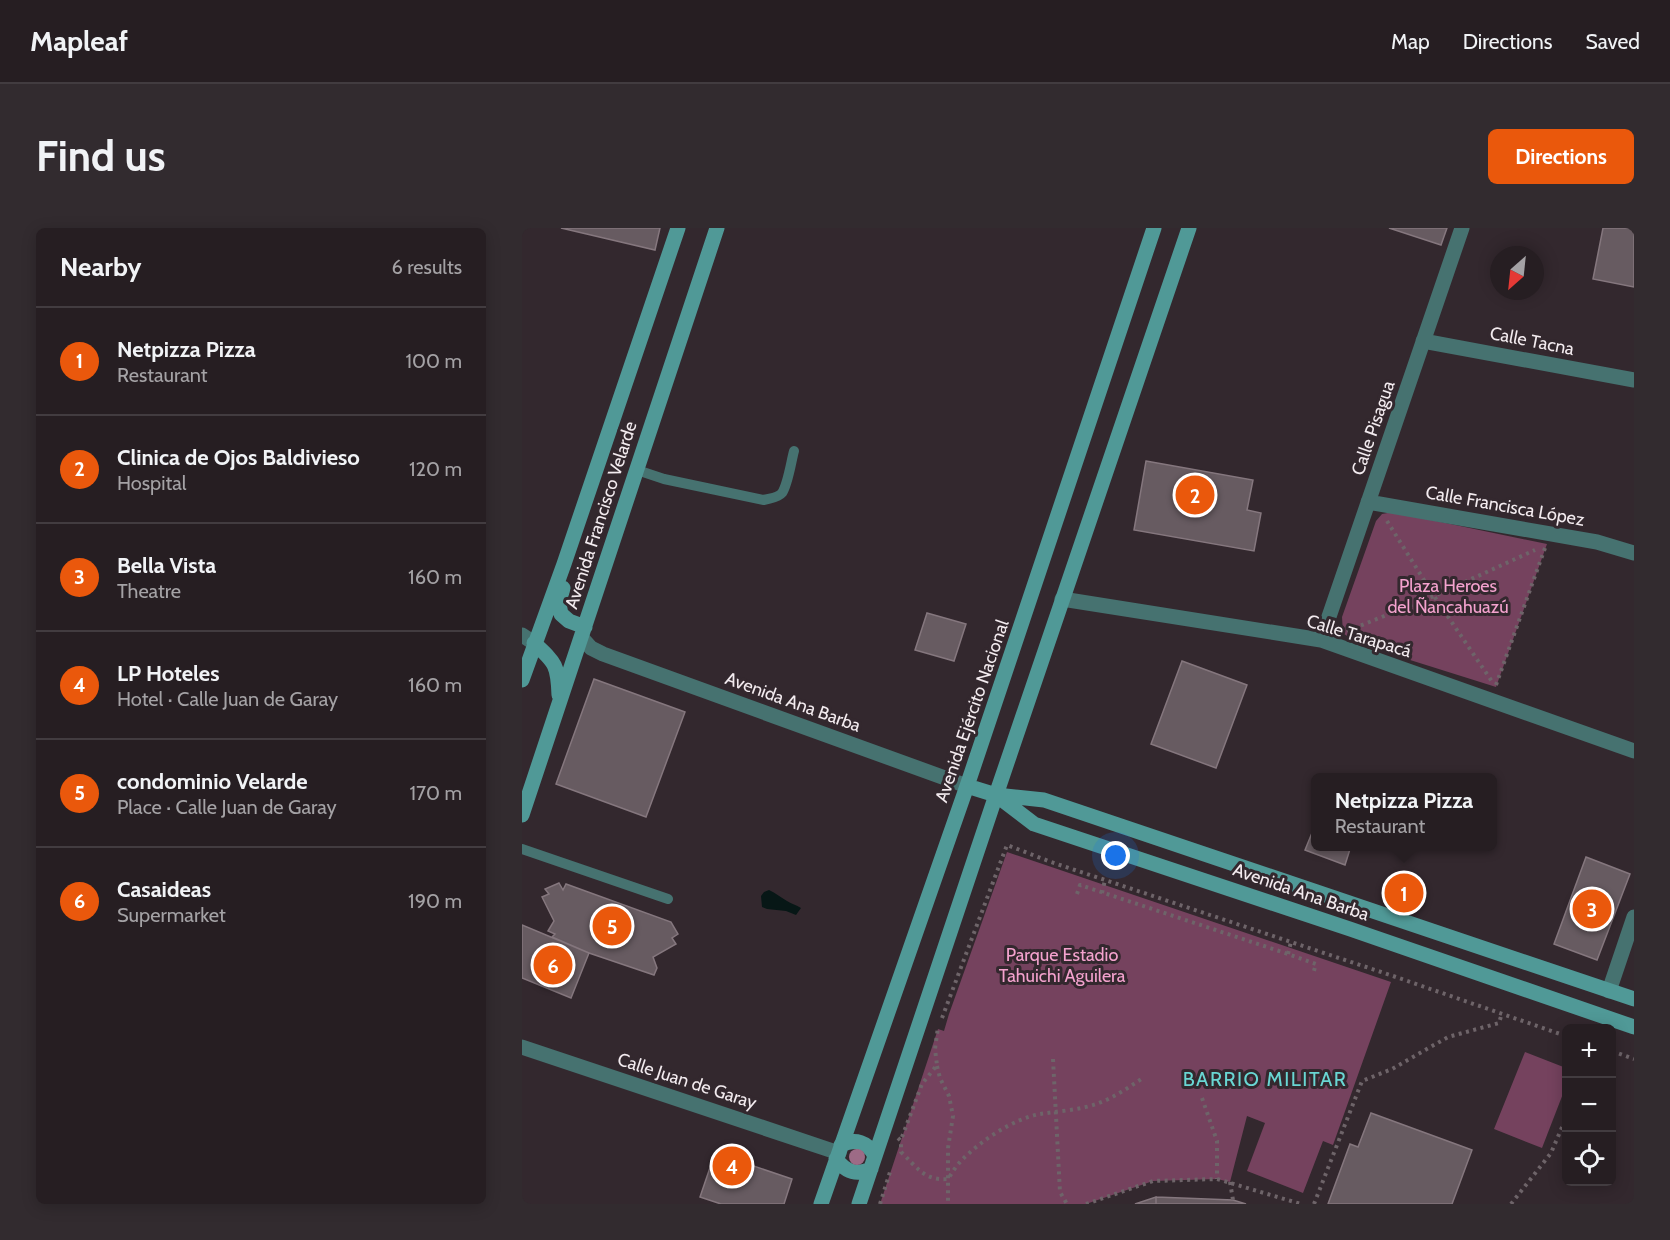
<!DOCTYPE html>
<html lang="en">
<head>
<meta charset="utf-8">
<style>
	:root { --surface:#261e22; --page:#322b2f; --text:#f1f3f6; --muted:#a4a2a5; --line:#423c40; --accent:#ea580c }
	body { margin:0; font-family:Cabin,sans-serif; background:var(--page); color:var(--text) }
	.controls { position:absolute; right:18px; bottom:18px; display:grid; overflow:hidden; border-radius:9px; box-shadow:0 3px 15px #0003 }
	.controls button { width:54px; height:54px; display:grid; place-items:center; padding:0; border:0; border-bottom:2px solid var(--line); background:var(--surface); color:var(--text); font:30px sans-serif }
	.compass { position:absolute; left:968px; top:18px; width:54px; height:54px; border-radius:50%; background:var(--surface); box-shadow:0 3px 15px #0003; rotate:207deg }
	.you { position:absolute; left:594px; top:628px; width:21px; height:21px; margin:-15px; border:4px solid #fff; border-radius:50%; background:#1a73e8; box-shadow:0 0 0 9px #1a73e833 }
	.badge { display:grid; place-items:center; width:39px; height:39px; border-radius:50%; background:var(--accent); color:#fff; font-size:20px; font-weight:700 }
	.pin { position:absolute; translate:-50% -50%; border:3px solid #fff; box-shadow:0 2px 6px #0006 }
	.popup { position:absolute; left:789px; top:545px; width:186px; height:78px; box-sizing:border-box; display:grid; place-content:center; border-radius:9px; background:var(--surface); filter:drop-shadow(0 2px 4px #0005); font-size:20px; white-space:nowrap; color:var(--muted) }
	.popup b { font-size:22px; color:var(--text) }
	.popup::after { content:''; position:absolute; left:50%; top:100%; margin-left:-12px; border:12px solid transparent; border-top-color:var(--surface) }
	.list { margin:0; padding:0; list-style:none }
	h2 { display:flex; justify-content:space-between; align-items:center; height:78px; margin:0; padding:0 24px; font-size:26px }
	h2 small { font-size:20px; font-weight:400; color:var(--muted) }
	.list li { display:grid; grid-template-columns:39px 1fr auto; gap:18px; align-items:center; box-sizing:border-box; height:108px; padding:0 24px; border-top:2px solid var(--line) }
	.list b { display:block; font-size:22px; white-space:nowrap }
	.list p { margin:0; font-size:20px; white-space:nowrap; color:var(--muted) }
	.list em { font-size:20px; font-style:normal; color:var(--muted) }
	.icon { flex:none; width:33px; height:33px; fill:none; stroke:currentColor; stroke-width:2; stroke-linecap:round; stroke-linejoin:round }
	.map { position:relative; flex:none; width:1112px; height:976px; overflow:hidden; border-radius:9px }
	header { display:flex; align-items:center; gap:36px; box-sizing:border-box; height:84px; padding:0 30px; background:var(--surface); border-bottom:2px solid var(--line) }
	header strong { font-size:28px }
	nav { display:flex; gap:33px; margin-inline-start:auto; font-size:21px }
	.intro { display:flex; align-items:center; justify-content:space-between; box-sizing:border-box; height:144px; padding:0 36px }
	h1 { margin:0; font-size:42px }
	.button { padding:15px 27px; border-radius:9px; background:var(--accent); color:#fff; font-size:21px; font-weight:700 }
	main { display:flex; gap:36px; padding:0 36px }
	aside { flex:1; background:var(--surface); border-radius:9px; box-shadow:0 3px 15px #0003 }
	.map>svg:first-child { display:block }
	.green { fill:#75425e }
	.water { fill:#071716 }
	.building { fill:#675b61; stroke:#85777e; stroke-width:1.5 }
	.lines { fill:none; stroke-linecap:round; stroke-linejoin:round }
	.path { stroke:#6e6469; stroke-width:4; stroke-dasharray:3 4.5; stroke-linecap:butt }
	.lane { stroke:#467270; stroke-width:10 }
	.street { stroke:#467270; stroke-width:15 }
	.secondary { stroke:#509997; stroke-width:15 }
	.tree { fill:#9d6b86 }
	.labels { text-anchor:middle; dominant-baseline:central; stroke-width:6; stroke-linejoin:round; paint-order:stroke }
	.street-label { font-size:18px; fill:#f3ebef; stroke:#33282e }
	.park-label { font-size:18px; fill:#f4a2ce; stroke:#33282e }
	.neighbourhood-label { font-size:20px; letter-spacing:1.5px; fill:#69d6d3; stroke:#33282e }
</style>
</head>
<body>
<header>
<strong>Mapleaf</strong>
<nav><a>Map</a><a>Directions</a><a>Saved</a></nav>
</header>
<div class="intro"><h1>Find us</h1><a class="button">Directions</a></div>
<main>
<aside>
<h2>Nearby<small>6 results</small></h2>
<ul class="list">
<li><span class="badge">1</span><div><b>Netpizza Pizza</b><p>Restaurant</p></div><em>100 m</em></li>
<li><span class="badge">2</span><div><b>Clinica de Ojos Baldivieso</b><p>Hospital</p></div><em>120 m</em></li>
<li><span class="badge">3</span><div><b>Bella Vista</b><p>Theatre</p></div><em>160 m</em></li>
<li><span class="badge">4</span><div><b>LP Hoteles</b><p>Hotel · Calle Juan de Garay</p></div><em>160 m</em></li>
<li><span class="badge">5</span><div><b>condominio Velarde</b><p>Place · Calle Juan de Garay</p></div><em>170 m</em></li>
<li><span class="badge">6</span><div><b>Casaideas</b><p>Supermarket</p></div><em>190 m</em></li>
</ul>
</aside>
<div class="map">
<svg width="1112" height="976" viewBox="0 0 1112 976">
	<rect width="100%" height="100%" fill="#33282e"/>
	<path class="green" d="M871,284L1025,316L974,459L834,415L821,405L820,389L854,293L860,286Z
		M485,624L869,754L811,917L801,913L781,965L725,943L743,895L725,888L708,954L695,951L631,953L564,976H358L416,801L422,803L427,786Z
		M1003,824L1044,840V858L1020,920L972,901Z"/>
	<path class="water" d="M247,662C254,665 258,669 265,673C270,676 274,677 279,680L274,687L264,683L245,681L240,679L239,668L242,664Z"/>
	<path class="building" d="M39,0H138L133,22Z
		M867,0H925L919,17Z
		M1081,0H1112V59L1071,51Z
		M624,233L731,252L725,282L739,285L732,323L612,302Z
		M405,385L444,396L432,433L393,422Z
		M660,433L725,457L694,540L629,516Z
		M72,451L163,484L124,589L34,556Z
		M794,595V618H829L823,637L783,622Z
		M1064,629L1108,646L1075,732L1032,716Z
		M37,655L41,662L44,656L149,694L156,706L150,710L154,716L131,729L135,740L132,747L67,725L30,709L33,706L26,703L32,693L20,669L27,666L23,661Z
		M0,697L67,725L49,770L0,750Z
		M849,885L950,922L930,976H806L828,916L836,919Z
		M193,925L270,951L262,976H199L178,969Z
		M634,969V976H613Z
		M634,969L711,972L724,976H634Z"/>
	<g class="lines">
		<path class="path" d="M865,293L912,368L971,455
			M825,403L912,368L1013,322
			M974,457L1023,320
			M580,665L583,652
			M555,666L558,657L766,726L794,736L791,746
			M766,726L769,714
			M420,790L485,617L529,634L871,748L1044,808
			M1090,823L1112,831
			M531,831L538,964L545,976
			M415,838L418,850L427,868L431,888L426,920V976
			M680,870L695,913V951
			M380,909L400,856L415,837L413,821L416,799
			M376,910L379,913V924C395,939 402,953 426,951C430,945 434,938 439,933C458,913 491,891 518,886C537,883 559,882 577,875C593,869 607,859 621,850
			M708,954L711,972
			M358,976L368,944
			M564,976L631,953L695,951L779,976
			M792,976L840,853L870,841L926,809L977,795L980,785
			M989,976L1029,925L1044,890"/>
		<path class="lane" d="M115,242L142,251L242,272C248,270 256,270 260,265C266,256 269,234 272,223
			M0,621L146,671"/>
		<path class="street" d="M901,113L1112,152
			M846,274L1075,314L1112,325
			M540,371L799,412L1112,523
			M0,407L12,415
			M60,410L69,420L81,426L445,558
			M799,412L940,0
			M1087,763L1112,689
			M0,819L317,925"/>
		<path class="secondary" d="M41,360L37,376L39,386L47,393L63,399
			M12,415C34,435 36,438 37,467
			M0,452L42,336L156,0
			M445,558L474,567L522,572L1112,771
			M474,567L512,596L828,701L1112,799
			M0,587L195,0
			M319,917C333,910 346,914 353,928
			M314,931C323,943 334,948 349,941
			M299,976L445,558L632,0
			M337,976L474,567L667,0"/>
	</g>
	<circle class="tree" cx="335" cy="929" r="8"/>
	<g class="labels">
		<g class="street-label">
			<text transform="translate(1010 113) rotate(11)">Calle Tacna</text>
			<text transform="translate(851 200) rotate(-71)">Calle Pisagua</text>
			<text transform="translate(983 278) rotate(10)">Calle Francisca López</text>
			<text transform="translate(79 287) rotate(-72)">Avenida Francisco Velarde</text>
			<text transform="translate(837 408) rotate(17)">Calle Tarapacá</text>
			<text transform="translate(271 474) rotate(20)">Avenida Ana Barba</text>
			<text transform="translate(450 483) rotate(-71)">Avenida Ejército Nacional</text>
			<text transform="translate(779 664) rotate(19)">Avenida Ana Barba</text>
			<text transform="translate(165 853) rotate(18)">Calle Juan de Garay</text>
		</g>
		<g class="park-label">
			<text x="926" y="358">Plaza Heroes<tspan x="926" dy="21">del Ñancahuazú</tspan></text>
			<text x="540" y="727">Parque Estadio<tspan x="540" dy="21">Tahuichi Aguilera</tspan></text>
		</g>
		<g class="neighbourhood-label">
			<text x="743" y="851">BARRIO MILITAR</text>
		</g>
	</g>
</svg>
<div class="controls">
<button>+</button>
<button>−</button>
<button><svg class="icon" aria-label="locate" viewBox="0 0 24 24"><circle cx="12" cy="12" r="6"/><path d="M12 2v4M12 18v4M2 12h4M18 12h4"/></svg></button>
</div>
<svg class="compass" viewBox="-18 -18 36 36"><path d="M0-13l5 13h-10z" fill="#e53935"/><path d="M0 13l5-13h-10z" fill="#a4a2a5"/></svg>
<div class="you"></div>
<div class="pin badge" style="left:882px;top:665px">1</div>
<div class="popup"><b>Netpizza Pizza</b>Restaurant</div>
<div class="pin badge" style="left:673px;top:267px">2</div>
<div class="pin badge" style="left:1070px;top:681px">3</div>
<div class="pin badge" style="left:210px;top:938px">4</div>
<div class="pin badge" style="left:90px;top:698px">5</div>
<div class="pin badge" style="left:31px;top:737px">6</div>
</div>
</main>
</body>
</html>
